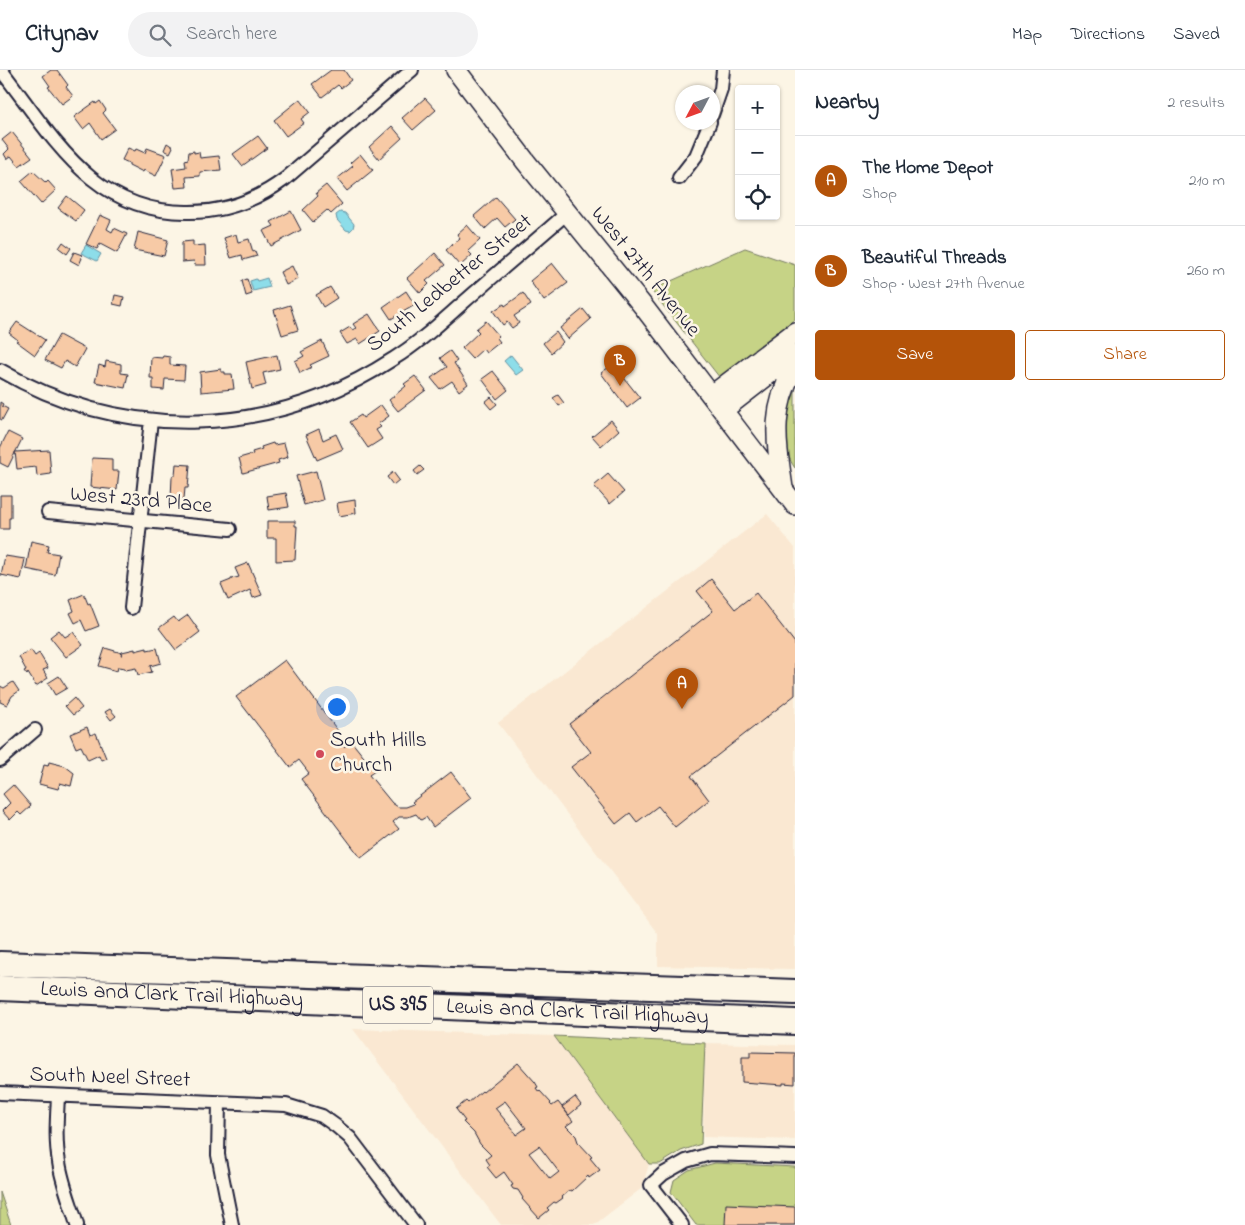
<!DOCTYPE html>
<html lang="en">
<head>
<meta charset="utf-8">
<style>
	:root { --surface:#fff; --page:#f2f2f3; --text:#1f2937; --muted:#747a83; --line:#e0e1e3; --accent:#b45309 }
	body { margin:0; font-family:"Indie Flower",sans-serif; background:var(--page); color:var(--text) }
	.controls { position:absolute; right:15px; top:15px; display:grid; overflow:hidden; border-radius:5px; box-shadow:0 1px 4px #0004 }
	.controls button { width:45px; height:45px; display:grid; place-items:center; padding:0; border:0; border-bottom:1px solid var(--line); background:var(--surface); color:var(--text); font:25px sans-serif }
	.compass { position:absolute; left:675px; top:15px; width:45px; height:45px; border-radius:50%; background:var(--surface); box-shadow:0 1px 4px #0004; rotate:229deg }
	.you { position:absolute; left:336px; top:636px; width:18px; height:18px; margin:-12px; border:4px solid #fff; border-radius:50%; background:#1a73e8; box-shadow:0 0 0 8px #1a73e833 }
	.badge { display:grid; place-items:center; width:32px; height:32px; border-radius:50%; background:var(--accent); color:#fff; font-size:16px; font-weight:700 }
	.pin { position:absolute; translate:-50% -41px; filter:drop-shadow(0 1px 2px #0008) }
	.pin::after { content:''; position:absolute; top:26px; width:18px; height:15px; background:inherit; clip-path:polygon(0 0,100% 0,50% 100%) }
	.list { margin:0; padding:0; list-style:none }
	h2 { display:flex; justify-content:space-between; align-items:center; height:65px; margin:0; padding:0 20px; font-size:21px }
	h2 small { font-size:16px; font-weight:400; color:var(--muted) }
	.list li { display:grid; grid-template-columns:32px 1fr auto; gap:15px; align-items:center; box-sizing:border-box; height:90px; padding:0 20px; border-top:1px solid var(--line) }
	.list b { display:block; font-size:19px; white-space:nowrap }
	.list p { margin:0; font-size:16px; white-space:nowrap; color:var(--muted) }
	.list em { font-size:16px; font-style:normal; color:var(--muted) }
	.actions { display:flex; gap:10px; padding:15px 20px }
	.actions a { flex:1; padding:11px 0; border:1px solid var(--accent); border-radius:5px; text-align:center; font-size:18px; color:var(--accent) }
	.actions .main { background:var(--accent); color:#fff }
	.icon { flex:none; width:28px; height:28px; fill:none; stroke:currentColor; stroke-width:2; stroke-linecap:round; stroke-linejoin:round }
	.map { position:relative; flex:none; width:795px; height:1155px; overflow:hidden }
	header { display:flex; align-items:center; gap:30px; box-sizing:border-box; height:70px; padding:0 25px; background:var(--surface); border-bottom:1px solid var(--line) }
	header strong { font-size:24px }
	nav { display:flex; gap:28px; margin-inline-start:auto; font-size:18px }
	.search { width:350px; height:45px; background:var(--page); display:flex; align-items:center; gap:12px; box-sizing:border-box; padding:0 18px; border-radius:28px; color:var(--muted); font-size:19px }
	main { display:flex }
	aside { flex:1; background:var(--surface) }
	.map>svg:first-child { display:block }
	.built { fill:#fae8d2 }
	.green { fill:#c6d386; stroke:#747a60 }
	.water { fill:#8ddde9; stroke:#6292a3 }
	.building { fill:#f7caa6; stroke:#22223b; fill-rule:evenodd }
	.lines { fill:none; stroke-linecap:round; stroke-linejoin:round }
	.street-casing { stroke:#22223b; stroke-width:16 }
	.secondary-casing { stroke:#22223b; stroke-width:22 }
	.highway-casing { stroke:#22223b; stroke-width:28 }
	.street { stroke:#fcf5e5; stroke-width:12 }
	.secondary { stroke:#fcf5e5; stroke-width:19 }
	.highway { stroke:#fcf5e5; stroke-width:24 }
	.poi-dot { fill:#d1495b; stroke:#fcf5e5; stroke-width:2 }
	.labels { text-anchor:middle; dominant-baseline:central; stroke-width:5; stroke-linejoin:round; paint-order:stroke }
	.shield { fill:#fcf5e5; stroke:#63616e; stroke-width:1 }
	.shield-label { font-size:21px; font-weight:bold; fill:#22223b }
	.street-label { font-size:22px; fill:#22223b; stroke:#fcf5e5 }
	.poi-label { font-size:22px; fill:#22223b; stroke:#fcf5e5; text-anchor:start }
</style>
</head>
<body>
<header>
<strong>Citynav</strong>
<div class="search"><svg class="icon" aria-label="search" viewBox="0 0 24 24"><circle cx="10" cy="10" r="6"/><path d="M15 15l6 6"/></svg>Search here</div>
<nav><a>Map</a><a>Directions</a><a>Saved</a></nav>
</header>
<main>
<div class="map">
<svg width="795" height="1155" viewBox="0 0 795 1155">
	<rect width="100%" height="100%" fill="#fcf5e5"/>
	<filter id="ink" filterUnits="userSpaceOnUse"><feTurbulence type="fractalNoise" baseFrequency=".02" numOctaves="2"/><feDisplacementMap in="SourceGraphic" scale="10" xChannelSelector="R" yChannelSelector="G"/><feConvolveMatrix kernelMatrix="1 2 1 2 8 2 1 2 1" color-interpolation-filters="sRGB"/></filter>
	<g filter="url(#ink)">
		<path class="built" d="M767,444L795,478V899L658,896V864L498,653Z
			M353,959L554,966L649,1094L642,1118L594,1155H501Z
			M705,973L795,975V1070L703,1067Z"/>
		<path class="green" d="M745,178L795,195V249L720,308L651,220Z
			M795,316V398C783,382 782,353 787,334C788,328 792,322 795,316Z
			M554,966L705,973L701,1074L681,1081L660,1094H649Z
			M715,1093L795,1097V1155H696L671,1122L674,1110L689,1100Z
			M0,1122L11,1155H0Z"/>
		<path class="water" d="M340,142L345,143L354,154L353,158L350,161L346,160L337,150L336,145Z
			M86,175L101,184L97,191L81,183Z
			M267,208L270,217L253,221L250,211L256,209L257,211Z
			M511,285L523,300L516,305L504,291Z"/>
		<path class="building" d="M51,0H57L68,15L66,17L73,26L62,34L48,17L50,16L43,6Z
			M331,0H344L351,10L341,18L338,15L322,27L312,14Z
			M425,28L436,40L413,60L402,48Z
			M300,29L310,42L301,49L304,53L286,66L274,50Z
			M100,31L106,40L103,43L115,59L101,69L90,53L83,59L74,47L95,32L96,34Z
			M392,56L402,68L379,89L369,77Z
			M12,62L32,87L19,96L11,86L7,89L4,84L9,79L2,70Z
			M258,66L267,78L242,96L233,84Z
			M167,73L173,77L170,83L164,80Z
			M128,78L135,81L136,79L145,83L147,78L166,85L156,106L144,100L143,102L129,95V93L122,90Z
			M194,81V83L199,82L200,88L219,86L221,100L200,102V106L186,107L187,117L175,118L172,99L186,97L185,90L188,89L189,82Z
			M360,84L373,100L347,121L337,109L353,96L350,93Z
			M33,101L46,113L48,111L56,120L41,134L21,111Z
			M326,115L342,134L331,144L327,140L313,152L303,140L318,126L316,123Z
			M67,126L84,140L76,151L58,138Z
			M496,127L515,149L505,157L497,148L485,159L474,146Z
			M291,141L301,160L271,176L263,161L274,156L271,152Z
			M100,145L111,150L107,159L112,162L114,158L127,164L117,183L100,174L97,179L86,174Z
			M467,155L480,170L468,181L472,185L460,196L446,180L460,168L457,164Z
			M138,162L168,170L164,186L134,180Z
			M236,164L238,172L249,169L253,182L255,181L257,186L243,190L242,185L231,188L224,168Z
			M193,171V176L205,175L206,195H195L194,191L182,192V172Z
			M63,172L71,178L67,184L59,178Z
			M74,182L82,185L80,187L82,188L79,195L70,190Z
			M435,183L445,195L426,211L429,214L420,223L407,208Z
			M552,193L568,213L544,231L530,211Z
			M292,196L298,209L286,215L280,202Z
			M247,209L252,224L246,226L242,211Z
			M330,217L337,228L323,237L316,225Z
			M406,221L415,235L391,249L383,237Z
			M523,223L531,235L514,246L519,253L512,258L507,252L503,255L493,241L504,234L505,236Z
			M115,225L124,227L122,236L113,234Z
			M290,235L298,260L282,265L274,240Z
			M583,239L591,249L568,269L560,258Z
			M369,244L380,261L360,274L357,269L347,274L340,263L350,257L352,260L356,258L353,254Z
			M486,251L499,266L497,268L500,272L486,283L483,279L472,289L462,278L479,262L476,259Z
			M17,252L45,270L35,285L16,271L18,270L9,263Z
			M556,262L563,272L551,283L543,273Z
			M59,265L85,279L75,297L65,291L61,298L45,290Z
			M322,271L329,286L310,295L312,297L300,303L295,291L304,286L301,282Z
			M450,281L457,291L454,293L468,314L459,321L452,311L440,319L431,308L447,297L440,288Z
			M277,285L280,299L263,303L266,315L252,319L246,292Z
			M163,286L170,287V295L185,296L184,310L165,309L164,320L153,319V308H150L151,287L162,288Z
			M106,291L121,294V303L128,304L125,318L95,312L99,295L105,297Z
			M613,294L640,328L627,338L601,303Z
			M221,299V302H225V304H232L234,319L201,322L200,302Z
			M493,301L508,320L497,329L482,309Z
			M415,306L426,320L398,341L389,330L406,316L404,314Z
			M558,325L564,333L559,336L553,328Z
			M491,327L497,334L491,339L485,332Z
			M0,332L3,334L2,336L8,339L2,350L0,349Z
			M381,335L389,346L378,354L381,357L376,360L382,369L368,378L350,352L361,345L363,348Z
			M611,350L619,360L601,376L592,366Z
			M319,359L323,370L336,364L343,379L317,390L306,365Z
			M8,362L22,369L8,397L0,393V378Z
			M273,373L274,375L284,373L288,387L278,390L279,393L243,403L239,388L253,384L252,382L262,379L261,377Z
			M49,380L51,404L37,406L36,397L17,399L15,382Z
			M92,388L112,389V401H119L117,420L90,417Z
			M176,394L190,395L188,418H185L184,429L171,428L172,407L173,405H175Z
			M420,396L424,400L417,405L414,401Z
			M316,401L323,430L304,435L296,406Z
			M393,402L399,410L393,415L387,407Z
			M608,404L624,422L610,434L594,416Z
			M286,423L289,437L269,440L267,426Z
			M0,425H11V448H9V459H0Z
			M355,430L356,443L339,446L337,433Z
			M267,451H295V456H297L295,490L276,491V468H267Z
			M31,471L49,475L47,482L59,484L55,505L26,499Z
			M5,486L25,489L21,509L1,505Z
			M248,493L262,525L253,528L250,520L228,530L221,514L231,510V509L239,507L235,498Z
			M711,509L735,539L756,523L795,573V625L691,706L709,730L675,757L658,736L637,752L630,743L616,754L571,697L591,682L569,654L713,541L697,521Z
			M84,524L88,534L90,533L99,556L86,561L81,550L75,553L70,543L74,541L70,530Z
			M188,545L200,562L176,580L159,558L174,547L178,552Z
			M59,560L65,567L73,562L83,575L66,587L50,567Z
			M105,578L122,583L121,585H122V582L135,579V581L147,578V580L157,578L161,593L150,596L152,602L138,605L136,598L126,600L125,598L118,597L117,601L99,596Z
			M31,580L35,586L39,583L48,598L43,600L48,608L36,616L28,603L27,605L24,601L26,600L19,587Z
			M285,590L338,661L334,665L344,677L351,671L375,701L369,705L392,733L398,737H406L414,734L412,732L451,702L471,728L433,757L426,747L421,750L416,744L408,747H399L393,752L399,759L361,788L301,709L309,703L299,690L290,697L236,627Z
			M59,606L67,618L55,625L48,613Z
			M13,612L19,621L12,626L7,635L0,632V616L4,618Z
			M74,628L82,638L73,645L65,636Z
			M110,639L116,646L111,650L105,642Z
			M87,657L90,665L96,663L106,688L101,690L99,685L88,690L81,676L76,678L70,664Z
			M49,692L65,696L74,703L71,716L60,713L58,719L39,714L44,695L48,696Z
			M13,715L31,736L21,745L18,742L10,750L2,741L10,733L3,724Z
			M750,982L795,983V1014L783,1013V1015L742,1012V987H750Z
			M518,993L535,1012L538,1017L536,1018L539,1022L540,1021L551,1033L550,1034L552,1036L558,1032L573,1051L566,1056L576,1066L578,1072L592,1087L590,1088L600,1100L589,1108L588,1106L572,1121L570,1120L562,1127L563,1128L556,1133L554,1132L547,1138L549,1140L539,1148L522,1129L523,1128L518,1120L513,1119L511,1116L513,1115L504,1102L496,1108L487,1097L490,1095L486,1089L491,1085L480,1074L474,1063L463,1052L465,1051L456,1039L466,1031L468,1033L482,1021L483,1022ZM505,1031L526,1058L516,1065L514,1061L495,1038ZM539,1076L559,1102L550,1109L529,1083Z
			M575,1027L581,1035L569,1045L562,1037Z
			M726,1134L795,1137V1155H725Z"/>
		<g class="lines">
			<defs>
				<path id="street" d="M1,0C53,67 93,144 190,142C225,142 257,130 285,109L412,0
					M712,45L721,19L723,0
					M679,108L696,86L710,52
					M0,300C125,373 272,368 393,289C419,273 441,252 464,232C498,202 533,173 567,143
					M48,442L230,459
					M131,538L151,350
					M0,690L35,660
					M0,1023L286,1035L322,1046L336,1056L350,1068L416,1155
					M58,1026C57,1048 55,1070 59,1092C62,1113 71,1134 77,1155
					M219,1032L218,1085L232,1155
					M682,1155L651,1115L663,1104L686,1091L710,1084L795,1087"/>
				<path id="secondary" d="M456,0L526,92L643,236L795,435
					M712,325L795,262
					M723,340L795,284
					M783,418C776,370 770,340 795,296"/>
				<g id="highway">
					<path d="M0,894L795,922"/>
					<path id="s1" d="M0,918L795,952"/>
				</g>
			</defs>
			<use href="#street" class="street-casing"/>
			<use href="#secondary" class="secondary-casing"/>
			<use href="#highway" class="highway-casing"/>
			<use href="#street" class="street"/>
			<use href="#secondary" class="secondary"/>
			<use href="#highway" class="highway"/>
		</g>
	</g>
	<circle class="poi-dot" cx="320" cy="684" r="5"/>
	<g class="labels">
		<rect class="shield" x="363" y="916.5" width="70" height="37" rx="4"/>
		<g class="shield-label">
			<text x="398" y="935">US 395</text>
		</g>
		<g class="street-label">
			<text transform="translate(645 202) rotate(51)">West 27th Avenue</text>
			<text transform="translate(450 214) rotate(-39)">South Ledbetter Street</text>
			<text transform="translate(141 431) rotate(5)">West 23rd Place</text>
			<text stroke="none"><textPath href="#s1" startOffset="172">Lewis and Clark Trail Highway</textPath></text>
			<text stroke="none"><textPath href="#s1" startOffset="578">Lewis and Clark Trail Highway</textPath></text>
			<text transform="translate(110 1008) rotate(2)">South Neel Street</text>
		</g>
		<g class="poi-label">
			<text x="330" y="671">South Hills<tspan x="330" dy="25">Church</tspan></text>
		</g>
	</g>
</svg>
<div class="controls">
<button>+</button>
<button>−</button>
<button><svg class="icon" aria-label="locate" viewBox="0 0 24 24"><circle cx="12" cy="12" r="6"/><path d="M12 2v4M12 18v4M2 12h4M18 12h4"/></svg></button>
</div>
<svg class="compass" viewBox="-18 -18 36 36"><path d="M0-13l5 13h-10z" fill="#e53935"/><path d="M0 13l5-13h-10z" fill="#747a83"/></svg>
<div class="you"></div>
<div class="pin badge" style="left:682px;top:639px">A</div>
<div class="pin badge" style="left:620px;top:316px">B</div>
</div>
<aside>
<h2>Nearby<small>2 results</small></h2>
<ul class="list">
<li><span class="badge">A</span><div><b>The Home Depot</b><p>Shop</p></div><em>210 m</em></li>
<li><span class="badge">B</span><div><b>Beautiful Threads</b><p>Shop · West 27th Avenue</p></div><em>260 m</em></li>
</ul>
<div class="actions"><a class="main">Save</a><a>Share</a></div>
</aside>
</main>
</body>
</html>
